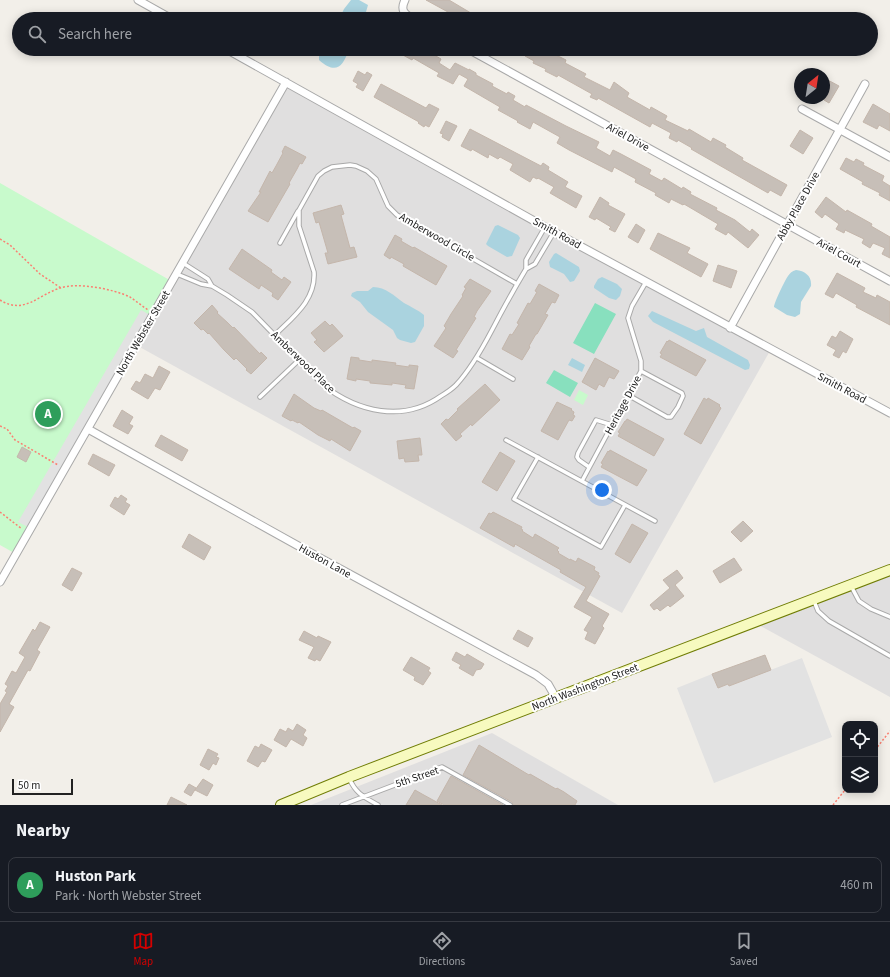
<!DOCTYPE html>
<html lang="en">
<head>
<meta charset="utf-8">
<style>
	:root { --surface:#171b24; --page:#20242c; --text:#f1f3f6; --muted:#9ea1a6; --line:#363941; --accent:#d40000 }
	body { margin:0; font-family:"Source Sans 3",sans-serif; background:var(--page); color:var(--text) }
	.controls { position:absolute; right:12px; bottom:12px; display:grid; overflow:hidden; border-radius:8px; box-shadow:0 2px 10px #0003 }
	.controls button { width:36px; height:36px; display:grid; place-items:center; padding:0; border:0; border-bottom:1px solid var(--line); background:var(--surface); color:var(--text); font:20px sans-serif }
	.compass { position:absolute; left:794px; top:68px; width:36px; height:36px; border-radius:50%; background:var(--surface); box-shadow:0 2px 10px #0003; rotate:30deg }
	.scale { position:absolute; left:12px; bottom:10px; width:61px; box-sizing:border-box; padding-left:4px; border:2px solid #222; border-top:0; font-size:11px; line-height:14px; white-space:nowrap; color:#222; -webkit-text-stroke:3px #fff; paint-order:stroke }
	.you { position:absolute; left:602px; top:490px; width:14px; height:14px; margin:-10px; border:3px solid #fff; border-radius:50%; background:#1a73e8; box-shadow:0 0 0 6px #1a73e833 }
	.badge { display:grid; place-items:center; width:26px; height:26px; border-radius:50%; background:var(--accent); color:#fff; font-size:13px; font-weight:700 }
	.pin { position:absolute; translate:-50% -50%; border:2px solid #fff; box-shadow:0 1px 4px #0006 }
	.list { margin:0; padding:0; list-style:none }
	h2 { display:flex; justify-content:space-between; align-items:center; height:52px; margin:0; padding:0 16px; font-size:17px }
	h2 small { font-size:13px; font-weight:400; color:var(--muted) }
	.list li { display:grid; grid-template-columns:26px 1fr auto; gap:12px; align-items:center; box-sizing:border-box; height:56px; margin:0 8px 8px; padding:0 8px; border:1px solid var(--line); border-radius:8px }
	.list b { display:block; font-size:15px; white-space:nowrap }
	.list p { margin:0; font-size:13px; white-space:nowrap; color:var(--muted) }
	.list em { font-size:13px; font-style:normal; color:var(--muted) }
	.icon { flex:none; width:22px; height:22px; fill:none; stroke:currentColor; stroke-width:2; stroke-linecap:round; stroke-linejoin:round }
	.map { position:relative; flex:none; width:890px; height:805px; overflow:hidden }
	.search { position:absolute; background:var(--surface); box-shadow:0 2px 10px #0003; left:12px; right:12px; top:12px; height:44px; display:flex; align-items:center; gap:10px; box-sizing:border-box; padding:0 14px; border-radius:22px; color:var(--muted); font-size:15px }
	.sheet { height:116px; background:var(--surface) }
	nav { display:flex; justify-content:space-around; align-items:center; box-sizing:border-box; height:56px; border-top:1px solid var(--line); background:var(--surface); font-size:11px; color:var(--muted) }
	nav a { display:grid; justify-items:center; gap:2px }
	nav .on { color:var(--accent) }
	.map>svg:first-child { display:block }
	.residential { fill:#e0dfdf }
	.park { fill:#c8facc }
	.pitch { fill:#88e0be }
	.parking { fill:#e2e2e2 }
	.water { fill:#aad3df }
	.building { fill:#c7bfb8; stroke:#c4b6ab }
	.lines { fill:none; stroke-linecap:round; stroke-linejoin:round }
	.service-casing { stroke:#a9a9a9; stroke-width:5.5 }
	.minor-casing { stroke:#a9a9a9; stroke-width:9 }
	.secondary-casing { stroke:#707d05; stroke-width:12 }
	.path { stroke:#fa8072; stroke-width:1.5; stroke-dasharray:2 2; stroke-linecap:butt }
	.service { stroke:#fff; stroke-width:3.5 }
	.minor { stroke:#fff; stroke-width:7 }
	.secondary { stroke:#f7fabf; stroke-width:10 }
	.labels { text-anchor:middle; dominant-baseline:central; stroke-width:4; stroke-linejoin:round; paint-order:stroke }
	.street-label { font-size:11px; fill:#222; stroke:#fff }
</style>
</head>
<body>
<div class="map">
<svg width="890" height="805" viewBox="0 0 890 805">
	<rect width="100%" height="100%" fill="#f2efe9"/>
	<path class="residential" d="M286,82L771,349L622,613L136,345Z
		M890,570V697L755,623Z
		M492,733L618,805H311Z"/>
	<path class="park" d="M0,183L173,282L16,554L0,545Z
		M579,390L588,395L583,405L574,400Z"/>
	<path class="pitch" d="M595,303L616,314L594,354L573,343Z
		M554,370L578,383L570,397L546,383Z"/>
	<path class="parking" d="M141,310L150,315L28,527L18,522Z
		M802,658L832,737L714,783L677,688L712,674L718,688L728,684L729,686Z"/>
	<path class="water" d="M351,0H359L368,5L364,19H339L344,9Z
		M322,49H349C343,67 336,75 319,60V53Z
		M498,225L518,235L520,238L512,256L507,257L488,246L486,244L495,226Z
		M556,253L579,267L580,271L574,281L570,282L564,274L550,267L549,262L554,254Z
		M796,270C805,271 812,276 811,286L801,302L800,314L795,317L787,315L774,307C774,303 785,280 788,276C790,273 792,271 796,270Z
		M602,277L617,284L622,289L620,296L616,300L609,298L594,288V286L598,279Z
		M373,287C386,287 394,296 404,303C411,307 418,310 424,315V326L415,342L411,343L400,340L397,338L393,330L368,312L360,302L351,296L352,293L357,291H368Z
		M652,311L696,331L704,328L707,337L748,360L750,365L749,369L745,370L653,322L648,316Z
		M572,358L585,365L582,372L568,365Z"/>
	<path class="building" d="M426,0H449L481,19H456L447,13L448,12Z
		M392,49H424L441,59L439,63L450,70L455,63L469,70V69L476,73V75L493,84L492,86L507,94L508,92L515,96L513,100L525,107L526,105L566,126L599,142L596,148L610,156L613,150L621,154L651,170L649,174L662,181L664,178L682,189L683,187L691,192L690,194L717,208L716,210L735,220L750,232L752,229L759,235L748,248L728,232L726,235L715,229L718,224L684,204L683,205L671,199L669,203L655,195L656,193L635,182L636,179L614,167L612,172L569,150L557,143L560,137L533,122L530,129L517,122L518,121L498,110L500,107L464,86L468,79L459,74L453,84L437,76L439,73L413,58L412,60Z
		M529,49H545L554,54L566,60L565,63L586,74L584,77L610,90L614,82L629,93L627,97L650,110L651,107L667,116L665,120L688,131L689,129L711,142L713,138L726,145L725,147L743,158L742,160L787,185L781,196L770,190L768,193L691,149L692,148L678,140L677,142L669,138L671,133L652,123L650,127L598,98L597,100L590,97L592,94L558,75L557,77L545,71L546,69L533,63L534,61L525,56Z
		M358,71L365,75L367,72L372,75L363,91L356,87L358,84L353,81Z
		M824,78L839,86L829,103L824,100Z
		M381,84L426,108L429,104L439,109L429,127L425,125L424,127L418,123L419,122L374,97Z
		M873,104L890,114V131L879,125L877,129L863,122Z
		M446,121L457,126L449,141L442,137L443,134L440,133Z
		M470,129L541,166L543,163L549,167L548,170L568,182L565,187L582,196L576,208L550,193L554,187L538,178L537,179L533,177L530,182L510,170L513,164L500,157L498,159L489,154L488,158L472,149L471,151L461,146Z
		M800,130L813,138L803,154L790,146Z
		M285,146L306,157L302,164L300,163L297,169L289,183L290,184L268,222L248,211L261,192H259L270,171L272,173L276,166L283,153L282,152Z
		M846,158L854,162L856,159L864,163L863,165L884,176L882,181L890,186V201L879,195L880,193L862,184L863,182L840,169Z
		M600,197L609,203L608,205L625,214L615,232L609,229L611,227L596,218L595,220L589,217Z
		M826,197L846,212L847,210L872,224L871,226L890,237V258L882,254L885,248L873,243L870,248L862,243L864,239L845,230L844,233L836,229L839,224L825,214L822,218L815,212Z
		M341,205L344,214L341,215L350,248L354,247L357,257L328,264L325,253H328L319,222L316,223L313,213Z
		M636,224L645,230L638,243L628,237Z
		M658,233L690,248L687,253L708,264L701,277L650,249Z
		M395,235L402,239L401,241L413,248L414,247L447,266L436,285L403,266L404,264L391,257L390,259L384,255Z
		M242,249L272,270L271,272L282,280L284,277L291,282L278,300L272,296L273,293L261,285L259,289L229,269Z
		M718,265L737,271L731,288L713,281Z
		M837,273L865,288L863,292L876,298L877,295L890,302V325L856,307L857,305L836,293L833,298L825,294Z
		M470,279L491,291L477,311L474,317L476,318L456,350L458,351L453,358L434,346L446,328L444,326L451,314L463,296L462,295L466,288L464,287Z
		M539,284L559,295L555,303L552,302L545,314L548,315L537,334H536L529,346L530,347L522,360L502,349L510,334L512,335L519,324L517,323L528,303L530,304L537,292L535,291Z
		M212,305L218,312L217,313L228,323L233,328L234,327L260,354L261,352L267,358L251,374L246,370L247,369L236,358L234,360L224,350L209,333L208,334L203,329L201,330L194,323Z
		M325,321L330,326L332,324L343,336L324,352L314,342L317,340L311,333Z
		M840,331L853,339L846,353L843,351L839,358L833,355L836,350L827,345L832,336L836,338Z
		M669,340L706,360L696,376L660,357L662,354L660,353L667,341L668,342Z
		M351,357L359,358V360L372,362V360L396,363L395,365L409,367V365L418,366L414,389L405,388L406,385L392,383V385L370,383V381L356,379V381L347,379Z
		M595,358L619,371L614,379L609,377L604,387L599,384L596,390L582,382Z
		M159,366L170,372L160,390L155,388L148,399L131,389L136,381L140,383L145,374L153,378Z
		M485,384L500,400L472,426L471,424L460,434L462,436L456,441L441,424L446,419L448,420L458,410L457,409Z
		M294,394L314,408L321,411L322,410L353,428L354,427L361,431L350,451L331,439L330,441L318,435L299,422L298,423L292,420L291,421L282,416Z
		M704,398L707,400L708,398L720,405L719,406L721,408L701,444L684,434Z
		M557,402L572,409L571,410L574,412L573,415L575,416L572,421L569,420L558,440L541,431Z
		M122,410L133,417L129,424L133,426L128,434L113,426Z
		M627,419L664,439L654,456L618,436L620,433L618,432L625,421H626Z
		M161,435L188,450L182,461L155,446Z
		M420,438L422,455H418L419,461L405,462L404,458L399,459L397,441Z
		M22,447L31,452L26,462L17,457Z
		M610,450L647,470L637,486L601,467L603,464L601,463L608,451L609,452Z
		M500,452L515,461L497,491L482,482Z
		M93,454L115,465L109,476L88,464Z
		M121,495L127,499L125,502L130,505L124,515L110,506L115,497L118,499Z
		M493,512L522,527L521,529L523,530L522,531L533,538L535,534L559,548L557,550L559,552L558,553L570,560V559L576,562L578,558L595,567L594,570L599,573L598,575L600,576L586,601L609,614L602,626L604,628L595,644L585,639L588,632L584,630L592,617L574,607L586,587L560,572L561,570L515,544L514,547L480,528L489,513L491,514Z
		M743,521L753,531L741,542L731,532Z
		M632,524L648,533L630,563L615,554Z
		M189,534L211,547L204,560L182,547Z
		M734,558L742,570L720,583L713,571Z
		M72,568L82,573L72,591L62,585Z
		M677,570L683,578L675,585L684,596L670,607L668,605L660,611L657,608L654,610L650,605L670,588L663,580Z
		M40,622L50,627L37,650L40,652L30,671L28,670L9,704L14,707L0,732V704L7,692L5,691L8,686L5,684L12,671L16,673L25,657L19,653L33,629L35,631Z
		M518,630L533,638L528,647L513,639Z
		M304,631L317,638L318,636L331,642L320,661L316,659L315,661L308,658L314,647L299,640Z
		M456,652L465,657L467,654L484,664L481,669L476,670L473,676L459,668L461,665L452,660Z
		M765,655L771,670L729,686L728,684L718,688L712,674Z
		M411,657L430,668L428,671L431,673L423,685L414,680L415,677L403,670Z
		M297,724L306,730L303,735L307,738L303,746L291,739L286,747L274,740L280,729L286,732L288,728L293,731Z
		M261,744L272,750L265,762L262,761L258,767L247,761L255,746L259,748Z
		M479,745L529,775L530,774L556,789L557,788L564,792L577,801L575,805H513L512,802L463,775Z
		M208,749L218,754L216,757L219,758L216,765L213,763L209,770L200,765Z
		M451,776L503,805H444L437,801Z
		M203,779L213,785L207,796L195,790Z
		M189,784L196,788L191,796L184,792Z
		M415,790L422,794L442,805H406Z
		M171,797L187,805H167Z"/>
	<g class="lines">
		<defs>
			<path id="service" d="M280,243L298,211
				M183,263L208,279L212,286
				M526,269V260L545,227
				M177,274L201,284L212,286L227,295L252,312L323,385C358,412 403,423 441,396C446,393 451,390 456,385C471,369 482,349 492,330C503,309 514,289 526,269L535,264L554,232
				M275,335C293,317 316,300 314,272L299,226V210L318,176L324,171L332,167L350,165L356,166L367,171L376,179L388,206L397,215L517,284
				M477,358L513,379
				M628,395L667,417H671L678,407L683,396L682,393L641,371
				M260,397L299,360
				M506,440L655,521
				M538,457L514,499L601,547L625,505
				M589,467L579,460L577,457L578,453L596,420L612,425
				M582,481L641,371V361L628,318L632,306L646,282
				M851,586L859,601L871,609L890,617
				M814,601L818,611L829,621L890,656
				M349,778C356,794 364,797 378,805
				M342,805L442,767L510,805"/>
			<path id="minor" d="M138,0L172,19
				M405,0C400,10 404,14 413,19
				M226,49L554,232L890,413
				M468,49L890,281
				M802,109L890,157
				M730,328L865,84
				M88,429L320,558L536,675L548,684L556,698
				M0,582L286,82"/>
			<path id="secondary" d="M281,805L349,777L890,570"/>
		</defs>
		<use href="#service" class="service-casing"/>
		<use href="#minor" class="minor-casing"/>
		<use href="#secondary" class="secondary-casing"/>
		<path class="path" d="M0,239L10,245L40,274L61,288
			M0,300C24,315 38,295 60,288C78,282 113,289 130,297C136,301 142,306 148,310
			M0,426L7,429L15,440L58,465
			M0,512L22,529
			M875,750L890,731
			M833,805L845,790"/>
		<use href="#service" class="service"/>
		<use href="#minor" class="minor"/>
		<use href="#secondary" class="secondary"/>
	</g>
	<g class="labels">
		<g class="street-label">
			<text transform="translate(628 137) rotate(29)">Ariel Drive</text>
			<text transform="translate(798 206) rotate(-61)">Abby Place Drive</text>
			<text transform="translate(557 233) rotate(29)">Smith Road</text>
			<text transform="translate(437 237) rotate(30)">Amberwood Circle</text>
			<text transform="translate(839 253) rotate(29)">Ariel Court</text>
			<text transform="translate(143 333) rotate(-60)">North Webster Street</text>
			<text transform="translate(303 362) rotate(44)">Amberwood Place</text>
			<text transform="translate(842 388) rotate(28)">Smith Road</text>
			<text transform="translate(623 405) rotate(-62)">Heritage Drive</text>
			<text transform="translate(325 561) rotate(29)">Huston Lane</text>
			<text transform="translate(585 687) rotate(-21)">North Washington Street</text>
			<text transform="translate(417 777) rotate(-19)">5th Street</text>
		</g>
	</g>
</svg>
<div class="controls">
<button><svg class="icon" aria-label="locate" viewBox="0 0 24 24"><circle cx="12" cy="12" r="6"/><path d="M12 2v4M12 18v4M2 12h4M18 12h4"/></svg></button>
<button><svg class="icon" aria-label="layers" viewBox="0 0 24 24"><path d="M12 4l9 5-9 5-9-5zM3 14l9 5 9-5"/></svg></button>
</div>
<svg class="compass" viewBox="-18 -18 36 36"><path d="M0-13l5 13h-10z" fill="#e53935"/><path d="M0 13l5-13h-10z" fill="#9ea1a6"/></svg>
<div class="scale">50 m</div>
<div class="you"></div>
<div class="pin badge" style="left:48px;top:414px;background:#2e9e5b">A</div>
<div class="search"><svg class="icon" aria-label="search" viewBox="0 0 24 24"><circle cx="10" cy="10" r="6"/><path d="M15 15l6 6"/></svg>Search here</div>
</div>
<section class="sheet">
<h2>Nearby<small></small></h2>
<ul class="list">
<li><span class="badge" style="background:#2e9e5b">A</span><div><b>Huston Park</b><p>Park · North Webster Street</p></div><em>460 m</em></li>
</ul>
</section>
<nav>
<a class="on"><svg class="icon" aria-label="map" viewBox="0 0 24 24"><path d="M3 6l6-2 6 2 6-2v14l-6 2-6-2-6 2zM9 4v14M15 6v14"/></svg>Map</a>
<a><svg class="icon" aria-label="directions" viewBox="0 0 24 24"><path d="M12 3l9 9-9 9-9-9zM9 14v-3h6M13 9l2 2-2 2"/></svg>Directions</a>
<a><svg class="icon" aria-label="saved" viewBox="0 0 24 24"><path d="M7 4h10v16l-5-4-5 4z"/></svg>Saved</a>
</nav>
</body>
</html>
